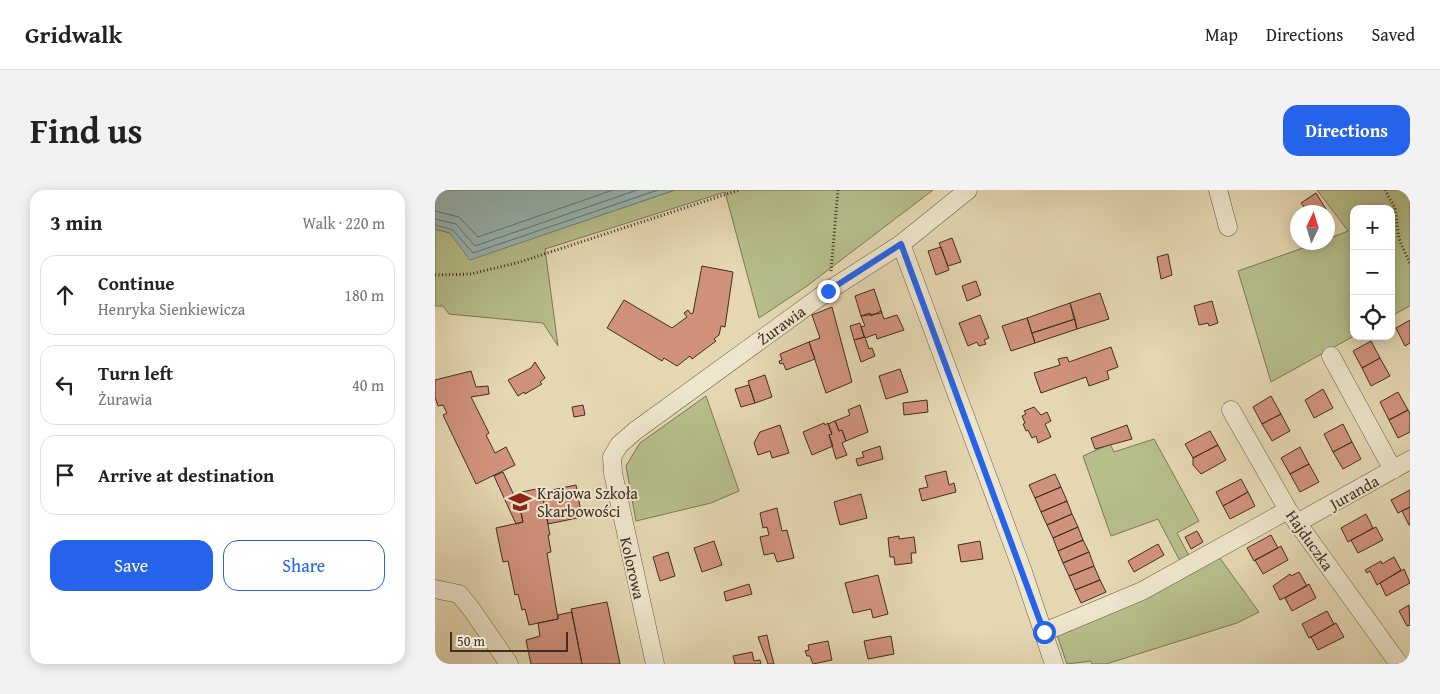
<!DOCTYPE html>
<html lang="en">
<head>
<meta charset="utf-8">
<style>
	:root { --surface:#fff; --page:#f2f2f2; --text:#222; --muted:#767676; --line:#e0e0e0; --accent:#2563eb }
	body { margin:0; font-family:"Gentium Book Plus",serif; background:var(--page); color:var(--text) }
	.controls { position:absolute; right:15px; top:15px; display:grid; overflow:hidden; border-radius:10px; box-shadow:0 2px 12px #0003 }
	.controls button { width:45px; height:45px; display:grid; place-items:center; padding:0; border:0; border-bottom:1px solid var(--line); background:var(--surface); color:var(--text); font:25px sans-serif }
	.compass { position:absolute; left:855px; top:15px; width:45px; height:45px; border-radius:50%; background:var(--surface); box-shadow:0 2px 12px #0003; rotate:4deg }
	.scale { position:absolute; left:15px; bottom:12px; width:118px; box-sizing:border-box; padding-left:5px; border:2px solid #402e25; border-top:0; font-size:14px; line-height:18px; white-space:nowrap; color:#402e25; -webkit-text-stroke:4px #ede5cc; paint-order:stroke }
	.stop { position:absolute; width:15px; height:15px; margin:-11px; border:4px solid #2563eb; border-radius:50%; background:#fff }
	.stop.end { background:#2563eb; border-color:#fff; box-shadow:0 1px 5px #0008 }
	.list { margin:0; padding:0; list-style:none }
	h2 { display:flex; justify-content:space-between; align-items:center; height:65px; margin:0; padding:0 20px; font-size:21px }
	h2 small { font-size:16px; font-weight:400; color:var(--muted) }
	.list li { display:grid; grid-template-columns:32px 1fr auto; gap:15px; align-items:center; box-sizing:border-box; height:80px; margin:0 10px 10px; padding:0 10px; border:1px solid var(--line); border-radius:15px }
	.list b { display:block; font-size:19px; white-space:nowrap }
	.list p { margin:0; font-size:16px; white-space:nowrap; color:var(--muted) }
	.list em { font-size:16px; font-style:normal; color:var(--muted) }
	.actions { display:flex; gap:10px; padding:15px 20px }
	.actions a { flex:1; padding:11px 0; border:1px solid var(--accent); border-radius:15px; text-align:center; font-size:18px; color:var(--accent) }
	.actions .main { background:var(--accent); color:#fff }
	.icon { flex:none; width:28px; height:28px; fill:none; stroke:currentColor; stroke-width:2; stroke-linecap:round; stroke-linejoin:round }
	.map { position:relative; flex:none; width:975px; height:474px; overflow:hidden; border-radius:15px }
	header { display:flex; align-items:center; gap:30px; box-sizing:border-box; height:70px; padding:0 25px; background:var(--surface); border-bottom:1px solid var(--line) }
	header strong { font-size:24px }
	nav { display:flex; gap:28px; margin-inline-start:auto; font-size:18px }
	.intro { display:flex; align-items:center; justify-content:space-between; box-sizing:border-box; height:120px; padding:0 30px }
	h1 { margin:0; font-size:35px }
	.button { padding:12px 22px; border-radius:15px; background:var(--accent); color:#fff; font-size:18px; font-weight:700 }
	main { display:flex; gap:30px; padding:0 30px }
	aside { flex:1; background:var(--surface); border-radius:15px; box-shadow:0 2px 12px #0003 }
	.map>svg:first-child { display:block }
	.green { fill:#b6be8a; stroke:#7b7658 }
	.water { fill:#98b7b5; stroke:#75807b }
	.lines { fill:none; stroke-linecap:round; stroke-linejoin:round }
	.shore { stroke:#6c726d; stroke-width:1 }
	.building { fill:#d1927c; stroke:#402e25 }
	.minor-casing { stroke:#695848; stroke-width:19 }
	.path { stroke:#402e25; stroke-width:3; stroke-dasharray:1 2.5; stroke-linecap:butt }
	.minor { stroke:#ede5cc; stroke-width:18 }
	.route { stroke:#2563eb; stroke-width:6 }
	.labels { text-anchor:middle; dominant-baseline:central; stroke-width:4; stroke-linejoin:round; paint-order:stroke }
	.street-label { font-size:16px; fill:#402e25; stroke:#ede5cc }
	.poi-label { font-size:16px; fill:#402e25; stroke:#ede5cc; text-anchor:start }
</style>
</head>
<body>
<header>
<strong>Gridwalk</strong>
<nav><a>Map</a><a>Directions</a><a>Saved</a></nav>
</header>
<div class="intro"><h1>Find us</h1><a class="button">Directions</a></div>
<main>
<aside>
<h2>3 min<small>Walk · 220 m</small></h2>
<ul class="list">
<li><svg class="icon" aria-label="ahead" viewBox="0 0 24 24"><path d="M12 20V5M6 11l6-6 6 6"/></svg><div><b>Continue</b><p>Henryka Sienkiewicza</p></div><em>180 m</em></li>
<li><svg class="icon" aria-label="left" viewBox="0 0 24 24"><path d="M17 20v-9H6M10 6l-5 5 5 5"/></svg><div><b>Turn left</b><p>Żurawia</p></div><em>40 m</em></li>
<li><svg class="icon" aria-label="arrive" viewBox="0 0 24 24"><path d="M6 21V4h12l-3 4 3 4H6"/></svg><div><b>Arrive at destination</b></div></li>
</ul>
<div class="actions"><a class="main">Save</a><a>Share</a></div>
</aside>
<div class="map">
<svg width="975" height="474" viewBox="0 0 975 474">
	<rect width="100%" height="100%" fill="#e4d7b1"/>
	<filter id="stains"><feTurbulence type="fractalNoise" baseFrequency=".004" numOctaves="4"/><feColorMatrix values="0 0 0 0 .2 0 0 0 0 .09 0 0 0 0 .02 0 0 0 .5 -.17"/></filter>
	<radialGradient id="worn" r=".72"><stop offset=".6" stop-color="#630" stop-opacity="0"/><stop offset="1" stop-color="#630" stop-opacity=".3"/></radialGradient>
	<path class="green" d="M240,0H498L372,96L324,128L290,2L110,59L123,156L108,133L14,124L8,116H0V39L15,43H112Z
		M882,0H975V116L956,126V19H919V146L836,192L803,81L882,53L892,52L893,49L913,41Z
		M271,206L304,301L276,313L201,331L191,276L205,253Z
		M719,249L764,331L742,343L754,366L745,371L723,329L676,346L648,266L675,254L679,262Z
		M784,367L824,422L802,433L671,474H657L656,471L632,474L622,445Z"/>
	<path class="water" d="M0,0H240L35,70L15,43L0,39Z"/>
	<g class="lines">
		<path class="shore" d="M0,21L24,27L43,47L178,0
			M0,29L21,34L40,56L202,0
			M0,35L18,40L38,63L223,0"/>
	</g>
	<path class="building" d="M881,3L891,19L886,22H873L866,13Z
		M517,48L526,72L513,76L504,53Z
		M506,57L514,80L501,85L493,61Z
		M733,64L737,85L726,89L722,67Z
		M267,76L298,82L290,137L286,136L284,145L279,149L281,151L257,169L255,166L242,176L229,168L227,171L172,138L189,110L237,138L252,127L249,123L253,120L256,124L258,123Z
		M541,91L546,105L532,111L527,96Z
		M439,99L447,123L426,126L420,106Z
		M665,103L674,129L642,139L635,113Z
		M777,111L783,133L774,136L773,133L764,135L759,116Z
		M635,113L640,129L597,143L592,128Z
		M397,117L417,192L391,203L374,152L385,148L377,125Z
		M446,121L449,129L462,125L469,140L442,149L441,144L430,148L426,137L430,136L426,126L435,123L436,126Z
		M545,125L554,148L549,150L551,154L544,156L542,152L533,156L524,133Z
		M592,128L600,153L576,161L567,136Z
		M640,129L642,139L600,153L597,143Z
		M975,130V153L970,156L961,138Z
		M425,133L429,147L419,150L415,136Z
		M430,147L434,159L437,158L440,166L426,172L419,150Z
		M936,151L945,168L927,178L918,161Z
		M374,152L380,169L351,180L348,173L345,174L344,171L347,170L345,164Z
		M676,157L683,177L672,181L674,189L654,196L651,187L606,203L599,183L625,175L623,169L632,167L634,172Z
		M945,168L955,186L936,196L927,178Z
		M100,172L110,188L105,192L107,194L90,204L89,202L83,206L73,190L96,178Z
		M465,179L473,202L451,209L444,186Z
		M36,181L41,197L53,196L54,204L36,207L54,243L51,245L60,263L71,257L80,275L41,294L8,225L12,223L8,215L3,216L0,207V190Z
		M330,185L337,207L320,213L313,191Z
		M314,195L320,213L306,217L300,199Z
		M888,199L898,218L879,228L870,210Z
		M963,202L973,220L954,230L945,212Z
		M836,206L846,224L827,234L818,217Z
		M492,210L493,222L469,225L468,213Z
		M148,215L150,225L139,227L137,217Z
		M425,215L433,242L411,251L407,240L404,241L400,231L415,225L413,220Z
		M599,217L606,225L612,222L616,231L610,234L616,247L603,253L601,246L597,248L593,240L591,241L588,234L590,233L587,226L591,224L589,221Z
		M973,220L975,224V242L963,248L954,230Z
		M846,224L855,241L837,251L827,234Z
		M400,231L404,241L407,240L411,251L407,253L412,265L401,269L394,245L397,244L393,234Z
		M389,233L390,235L393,233L397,244L394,245L398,256L377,265L368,242Z
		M908,234L917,252L898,262L889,244Z
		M345,235L354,263L337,268L335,261L323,265L319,253L325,242Z
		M692,235L697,249L660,259L656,248Z
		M775,241L783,255L758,268L750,254Z
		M917,252L926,269L908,279L898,262Z
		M783,255L791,270L766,284L758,275V268Z
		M445,256L448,269L423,276L421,269L429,267L427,262Z
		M865,257L874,274L855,284L846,268Z
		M874,274L884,292L865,302L855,284Z
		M511,281L514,295L519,293L521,302L487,311L484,299L493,297L490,286Z
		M68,282L85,318L88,332L81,334L59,286Z
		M620,284L626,297L600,308L594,295Z
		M806,289L813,302L788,316L781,302Z
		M141,295L147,327L113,334L107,302Z
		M626,297L632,311L606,322L600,308Z
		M106,298L115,345H113L116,362L112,363L123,429L94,435L90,419L87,420L83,404L80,405L73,371L68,372L61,338L88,332L82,303Z
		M975,300V317L963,323L956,310Z
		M813,302L820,316L795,329L788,316Z
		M426,304L432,328L405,335L399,312Z
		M632,311L637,324L612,335L606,322Z
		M975,317V335H974L967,321Z
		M342,318L347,341L352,340L359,368L342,372L339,363L329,365L325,347L334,345L332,337L328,338L325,323Z
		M637,324L643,337L618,348L612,335Z
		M931,324L938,338L913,352L906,338Z
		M643,337L648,350L623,361L618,348Z
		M941,337L948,350L923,363L916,350Z
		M762,341L768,352L756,359L750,347Z
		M836,345L843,358L819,371L812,358Z
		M464,346V349L479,347L481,363H476L477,373L460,375L459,367H455L453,348Z
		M648,350L654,362L628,373L623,361Z
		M279,351L287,375L267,382L259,358Z
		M545,351L548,369L526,372L523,355Z
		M723,354L729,365L699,382L693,371Z
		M846,356L853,370L828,384L820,370Z
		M233,362L240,386L225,391L218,367Z
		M654,362L659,376L634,386L628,373Z
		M959,367L966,380L942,395L935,381L932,383L930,380L946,371L947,374Z
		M659,376L665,390L640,400L634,386Z
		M969,379L975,393L951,406L945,393Z
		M864,382L872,396L845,410L838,396L855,384L856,386Z
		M443,385L453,424L438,428L436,419L418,423L410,393Z
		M665,390L671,402L646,413L640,400Z
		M314,394L317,404L291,411L289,402Z
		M874,394L881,408L857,421L850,408Z
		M172,412L185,474H147L136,419Z
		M974,415L975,435L972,436L964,421Z
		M892,421L899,434L874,448L867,434Z
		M137,422L147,474H96L91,450L105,446L103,433L123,429V425Z
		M901,433L909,447L883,460L876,447Z
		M332,445L335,459L339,474H333L323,447Z
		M456,446L459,464L433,469L429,451Z
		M393,451L397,470L378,474L375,466H372L370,461L374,460L373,455Z
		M317,462L319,471L325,470L326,474H300L298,466Z"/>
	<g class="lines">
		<defs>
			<path id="minor" d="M783,0L793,37
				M466,54L588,382L619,474
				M896,166L958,280
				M796,220L853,320L964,474
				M862,333L975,270
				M0,399L24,404L37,420L74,474
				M609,442L707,401L853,320
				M220,474L178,283L177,267L184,255L200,241L393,101L466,54L533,0"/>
		</defs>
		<use href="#minor" class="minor-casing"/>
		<path class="path" d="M950,0L960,18L964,49L975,74
			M396,81L403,0
			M0,85L36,84L85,72L304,0"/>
		<use href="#minor" class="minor"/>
	</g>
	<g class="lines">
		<path class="route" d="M393,101L466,54L609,442"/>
	</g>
	<defs>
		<symbol id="university-bare" viewBox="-9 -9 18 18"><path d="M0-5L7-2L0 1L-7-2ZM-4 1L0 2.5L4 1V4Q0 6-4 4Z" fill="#8f2418" stroke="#ede5cc" stroke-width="2.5" paint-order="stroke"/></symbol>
	</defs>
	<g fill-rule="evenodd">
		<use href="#university-bare" x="69" y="296" width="32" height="32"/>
	</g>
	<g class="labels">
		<g class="street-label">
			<text transform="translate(346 135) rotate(-36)">Żurawia</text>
			<text transform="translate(919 302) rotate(-29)">Juranda</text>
			<text transform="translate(875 350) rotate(55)">Hajduczka</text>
			<text transform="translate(198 378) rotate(77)">Kolorowa</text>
		</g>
		<g class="poi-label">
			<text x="102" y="303">Krajowa Szkoła<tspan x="102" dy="18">Skarbowości</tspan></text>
		</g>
	</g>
	<rect width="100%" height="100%" filter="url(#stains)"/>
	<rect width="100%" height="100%" fill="url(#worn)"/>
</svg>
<div class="controls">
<button>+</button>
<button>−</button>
<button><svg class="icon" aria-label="locate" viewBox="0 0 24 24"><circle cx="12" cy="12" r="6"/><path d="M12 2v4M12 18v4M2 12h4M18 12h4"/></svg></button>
</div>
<svg class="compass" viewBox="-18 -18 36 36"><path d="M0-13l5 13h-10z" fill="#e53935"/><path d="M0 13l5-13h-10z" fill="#767676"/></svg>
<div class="scale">50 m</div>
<div class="stop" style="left:609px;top:442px"></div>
<div class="stop end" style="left:393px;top:101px"></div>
</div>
</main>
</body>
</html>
